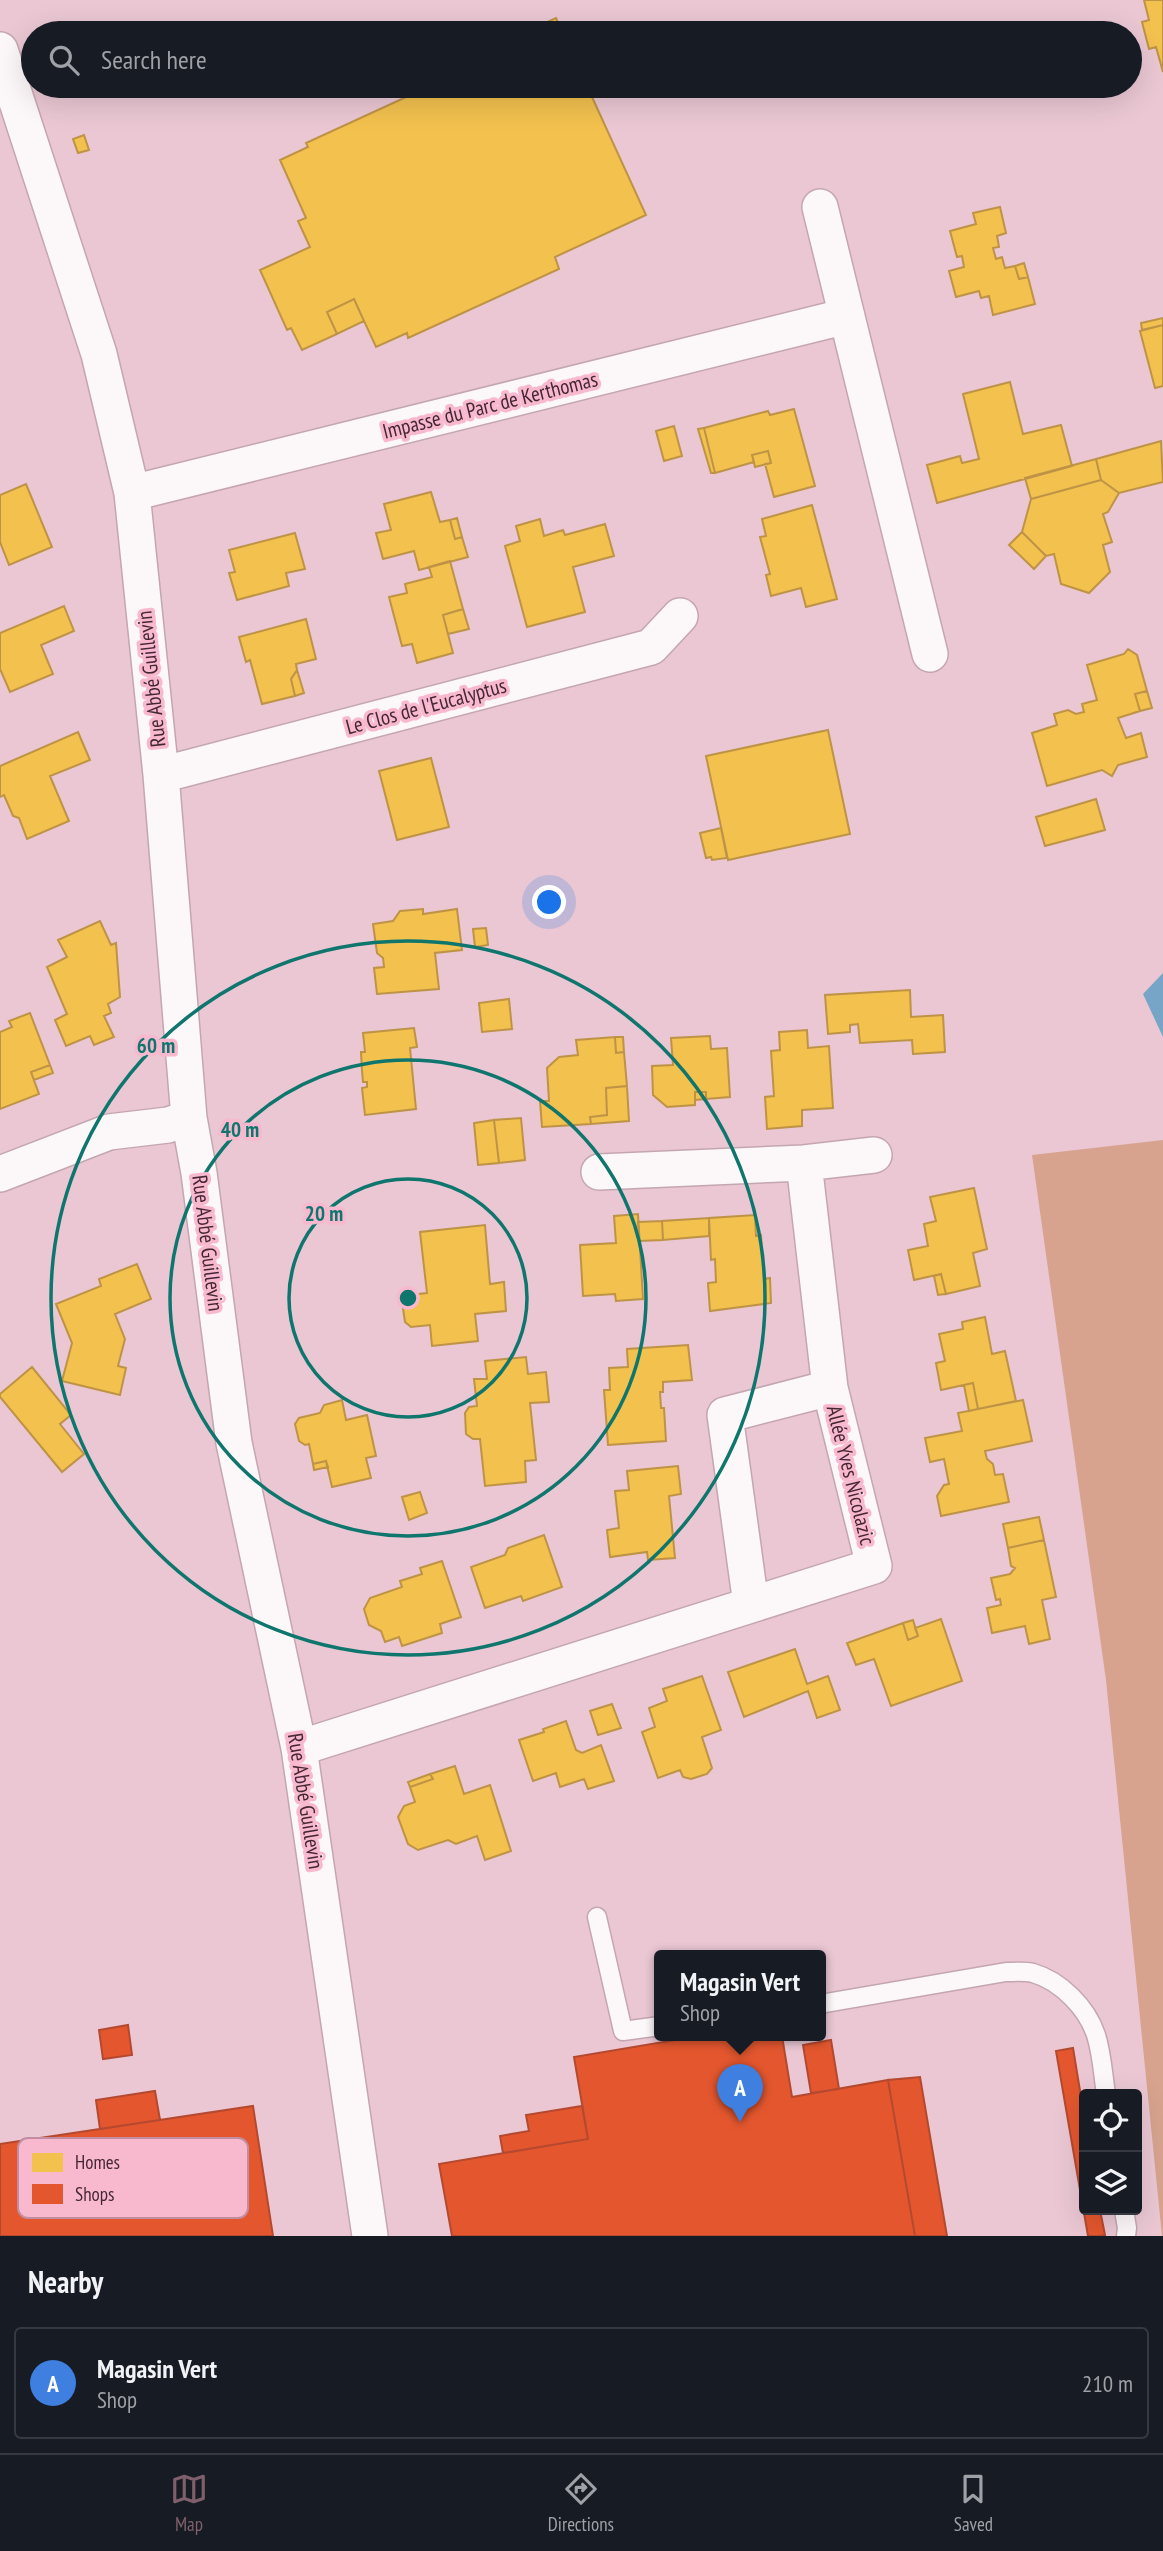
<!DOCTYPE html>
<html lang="en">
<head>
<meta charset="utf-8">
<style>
	:root { --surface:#171b24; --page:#242831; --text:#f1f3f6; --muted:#9ea1a6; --line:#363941; --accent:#7f5f6b }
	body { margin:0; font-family:"PT Sans Narrow",sans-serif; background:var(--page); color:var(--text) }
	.controls { position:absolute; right:21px; bottom:21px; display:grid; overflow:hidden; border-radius:7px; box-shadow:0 7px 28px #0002 }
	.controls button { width:63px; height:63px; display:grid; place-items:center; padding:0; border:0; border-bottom:2px solid var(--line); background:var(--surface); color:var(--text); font:35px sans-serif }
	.you { position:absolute; left:550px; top:903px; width:24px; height:24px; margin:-18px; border:5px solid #fff; border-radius:50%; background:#1a73e8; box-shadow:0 0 0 10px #1a73e833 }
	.badge { display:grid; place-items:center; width:46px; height:46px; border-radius:50%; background:var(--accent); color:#fff; font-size:23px; font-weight:700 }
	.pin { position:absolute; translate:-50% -58px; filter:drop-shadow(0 2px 4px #0008) }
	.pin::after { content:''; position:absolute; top:37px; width:24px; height:21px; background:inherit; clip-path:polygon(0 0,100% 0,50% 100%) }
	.popup { position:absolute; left:654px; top:1950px; width:172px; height:91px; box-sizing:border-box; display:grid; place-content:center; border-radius:7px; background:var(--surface); filter:drop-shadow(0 2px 5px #0005); font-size:23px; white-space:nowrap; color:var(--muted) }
	.popup b { font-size:26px; color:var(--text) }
	.popup::after { content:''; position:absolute; left:50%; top:100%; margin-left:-14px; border:14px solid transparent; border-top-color:var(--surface) }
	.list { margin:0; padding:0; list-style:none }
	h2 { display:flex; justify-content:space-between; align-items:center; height:91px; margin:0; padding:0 28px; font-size:30px }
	h2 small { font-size:23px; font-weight:400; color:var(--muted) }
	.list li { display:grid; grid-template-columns:46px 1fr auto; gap:21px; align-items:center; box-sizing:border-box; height:112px; margin:0 14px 14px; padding:0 14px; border:2px solid var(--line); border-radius:7px }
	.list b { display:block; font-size:26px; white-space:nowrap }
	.list p { margin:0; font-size:23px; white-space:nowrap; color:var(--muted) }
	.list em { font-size:23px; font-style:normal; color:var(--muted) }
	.icon { flex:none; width:38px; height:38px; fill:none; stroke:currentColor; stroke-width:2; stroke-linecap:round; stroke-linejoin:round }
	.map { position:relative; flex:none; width:1163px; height:2236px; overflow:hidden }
	.search { position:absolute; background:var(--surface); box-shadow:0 7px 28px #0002; left:21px; right:21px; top:21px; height:77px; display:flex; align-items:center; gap:18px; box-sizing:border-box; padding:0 24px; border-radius:38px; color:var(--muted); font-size:26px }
	.sheet { height:217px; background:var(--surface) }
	nav { display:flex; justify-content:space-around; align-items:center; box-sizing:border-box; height:98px; border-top:2px solid var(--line); background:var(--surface); font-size:19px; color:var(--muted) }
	nav a { display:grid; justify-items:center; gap:4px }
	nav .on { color:var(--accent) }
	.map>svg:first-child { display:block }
	.forest { fill:#d7a38f }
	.water { fill:#77a5c8 }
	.homes { fill:#f2c14e; stroke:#be9346; stroke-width:2 }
	.shops { fill:#e4572e; stroke:#b44930; stroke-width:2 }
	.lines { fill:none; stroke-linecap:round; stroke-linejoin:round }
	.lane-casing { stroke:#c4a6b1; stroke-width:21 }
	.street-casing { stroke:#c4a6b1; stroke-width:38 }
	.lane { stroke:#fcf7f8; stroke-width:18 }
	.street { stroke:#fcf7f8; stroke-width:35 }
	.ring { fill:none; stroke:#0f766e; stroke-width:3.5 }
	.labels { text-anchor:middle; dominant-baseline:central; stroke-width:7; stroke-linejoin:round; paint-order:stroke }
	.street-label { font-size:21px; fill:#452733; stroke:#f8b9cf }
	.key { fill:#f8b9cf; stroke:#c28da0; stroke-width:2 }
	.key-label { font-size:19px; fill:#452733 }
	.centre { fill:#0f766e; stroke:#f8b9cf; stroke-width:3.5 }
	.ring-label { font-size:21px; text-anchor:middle; font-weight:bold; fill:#0f766e; stroke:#f8b9cf; stroke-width:7; stroke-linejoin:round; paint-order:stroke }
</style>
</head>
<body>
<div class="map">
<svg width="1163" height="2236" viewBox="0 0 1163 2236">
	<rect width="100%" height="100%" fill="#eac7d3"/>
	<path class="forest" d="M1163,1140V2236H1162L1106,1680L1032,1155Z"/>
	<path class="water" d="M1163,973V1037L1143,994Z"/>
	<path class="homes" d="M1144,0H1163V72L1156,47L1149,49L1142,22L1149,20Z
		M556,18L563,33H523Z
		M430,86H587L646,215L555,257L559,269L408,338L407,333L376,347L354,299L327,312L337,334L302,350L291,328L287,330L260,270L310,247L298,221L306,218L280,160L308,147L306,143Z
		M84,135L89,150L78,153L73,139Z
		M1000,207L1006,233L997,236L999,247L993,248L996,259L1002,257L1005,268L1015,266L1019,279L1028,277L1035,304L993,315L989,296L981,298L979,291L956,297L949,271L964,267L962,256L957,257L950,231L976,224L973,213Z
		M1024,263L1028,277L1019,279L1015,266Z
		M354,299L364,321L337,334L327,312Z
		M1163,318V325L1142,330L1141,323Z
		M1163,325V386L1155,388L1140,331Z
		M1010,382L1023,434L1061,425L1072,466L937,503L927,465L960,456L962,463L979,459L963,394Z
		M794,409L815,486L774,497L765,464L771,463L768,451L752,455L754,462L715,473L704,428L768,411L770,415Z
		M674,426L682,456L664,461L656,431Z
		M704,428L715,473H711L698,429Z
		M1161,441L1163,482L1119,493L1101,480L1096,459Z
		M768,451L771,463L755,467L752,455Z
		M1096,459L1101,480L1031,499L1025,478Z
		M1101,480L1119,493L1108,512L1103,514L1112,542L1103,545L1110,572L1089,593L1061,584L1054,554L1046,556L1022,532L1031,499Z
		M26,484L52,547L9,565L0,542V495Z
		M431,492L440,522L450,520L455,539L462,537L468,557L419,570L414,551L383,559L376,533L391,530L384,504Z
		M812,505L837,599L806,607L801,588L771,596L766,575L770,574L760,537L766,536L762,519Z
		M457,518L462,537L455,539L450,520Z
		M540,519L544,536L563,530L565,535L605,524L614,556L573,567L585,612L527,627L505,546L520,541L516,526Z
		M1022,532L1046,556L1034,569L1009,545Z
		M295,533L305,569L286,573L289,586L237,600L229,573L235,572L229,550Z
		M450,561L463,609L443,615L453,653L417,663L412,644L402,646L389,597L407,593L405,584L432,577L429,567Z
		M64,606L74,631L41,645L53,674L10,692L0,669V633Z
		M463,609L469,629L448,634L443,615Z
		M306,619L316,659L296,664L297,670L291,679L295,696L262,704L250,660L246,662L239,637Z
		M1128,649L1137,655L1147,691L1135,694L1140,711L1118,718L1126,738L1141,733L1147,757L1118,765L1112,776L1102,770L1047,786L1032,733L1057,725L1054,714L1068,710L1076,714L1084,712L1082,704L1097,700L1087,665L1124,654Z
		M297,670L304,693L295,696L291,679Z
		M1147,691L1152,708L1140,711L1135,694Z
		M828,730L850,834L728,860L706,756Z
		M78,732L90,760L50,776L69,821L27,839L19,818L13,816L4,795L0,797V766Z
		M431,758L449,827L397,840L379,771Z
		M1096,799L1105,830L1045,846L1036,817Z
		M721,828L727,858L712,860L711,857L706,858L700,833Z
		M423,909V914L457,909L462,950L435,953L439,989L377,994L374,968L384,967L383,958L377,953L373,924L393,921L400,911Z
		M100,921L111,945L116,943L120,997L108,1004L111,1013L104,1016L114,1037L94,1045L90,1036L66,1046L55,1020L67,1014L47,967L67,957L58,940Z
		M486,928L488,945L475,947L473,929Z
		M910,990L911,1017L943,1015L945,1052L913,1054L912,1040L860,1043L858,1024L850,1025V1032L828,1034L825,995Z
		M509,999L512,1029L482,1032L479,1003Z
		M30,1013L50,1065L31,1072L39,1094L0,1109V1032L12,1027L9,1021Z
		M414,1028L417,1047L410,1048L416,1109L365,1115L362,1088L367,1087V1082H363L362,1071L361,1052H365L363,1033Z
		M807,1030L808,1048L829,1046L833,1108L802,1110V1126L767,1129L765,1097L774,1096L771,1051L780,1050L779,1032Z
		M710,1036L711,1049L727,1048L730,1097L706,1099V1092H695V1105L667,1107L653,1095L652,1066L673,1065L671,1038Z
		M615,1037L616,1053L624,1052L627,1086L606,1088L607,1115L590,1117L591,1124L542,1127L540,1101H549L547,1068L559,1057L578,1055L576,1040Z
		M615,1037H623L624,1052L616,1053Z
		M50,1065L53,1073L34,1080L31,1072Z
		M627,1086L629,1121L591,1124L590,1117L607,1115L606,1088Z
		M695,1092H706V1099L695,1100Z
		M521,1118L525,1160L499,1163L494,1120Z
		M494,1120L499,1163L478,1165L474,1123Z
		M974,1188L987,1249L973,1253L980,1286L946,1294L941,1274L914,1280L908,1250L928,1246L924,1224L936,1221L930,1197Z
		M638,1214L643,1299L616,1301L615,1294L583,1296L580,1245L616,1243L614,1216Z
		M755,1215L756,1236L761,1235L764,1279L770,1278L771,1303L710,1311L708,1283L716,1282L715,1259L711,1260L709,1218Z
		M709,1218V1236L663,1240L662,1221Z
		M662,1221L663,1240L639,1241L638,1222Z
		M485,1225L490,1284L504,1282L506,1311L475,1314L478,1341L432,1346L430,1325L411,1327L405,1322L402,1302L408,1295L427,1293L420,1232Z
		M137,1264L151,1299L115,1314L125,1339L118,1366L126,1368L120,1395L62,1381L72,1343L56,1304L101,1286L99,1279Z
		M941,1274L946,1294L938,1295L934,1276Z
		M985,1317L992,1354L1005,1351L1016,1401L978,1409L973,1383L941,1390L936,1363L945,1361L939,1334L963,1329L962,1322Z
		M688,1345L692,1380L663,1382V1392H660L661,1408H664L666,1441L608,1445L604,1390H610L609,1368L628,1367L627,1349Z
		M526,1357L528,1374L546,1372L549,1402L530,1403L536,1460L525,1461L526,1482L485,1486L480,1439H473L466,1434L465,1413L469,1407L477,1406L474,1379H487L485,1361Z
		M32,1367L71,1415L60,1424L84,1454L62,1472L0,1397V1394Z
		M973,1383L978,1409L969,1411L964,1385Z
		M342,1400L346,1420L367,1415L376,1456L366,1458L371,1478L332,1487L326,1461L313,1464L309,1444L305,1445L299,1441L295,1424L299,1418L320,1413L324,1405Z
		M1023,1400L1032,1441L985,1451L987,1459L993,1464L995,1475L1003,1474L1009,1502L941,1516L937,1496L944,1485L949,1484L944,1459L930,1462L925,1438L962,1431L958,1413Z
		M326,1461L328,1467L314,1470L313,1464Z
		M678,1466L681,1494L669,1496L675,1558L648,1560L647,1552L610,1557L607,1530L619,1528L615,1491L629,1490L627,1471Z
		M420,1492L427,1513L409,1520L402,1497Z
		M1039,1517L1044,1540L1008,1548L1003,1524Z
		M544,1535L562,1587L523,1601L521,1596L485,1608L471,1567L505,1555L508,1548Z
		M1044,1540L1056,1597L1042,1600L1050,1639L1029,1644L1025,1626L992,1633L987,1608L1001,1605L1000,1599L996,1600L991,1578L1010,1574L1015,1568L1011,1566L1008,1548Z
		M442,1561L461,1617L440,1624L442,1633L402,1646L399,1637L385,1642L381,1631L369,1625L364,1609L370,1598L402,1587L400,1581L422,1574L420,1568Z
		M941,1619L962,1681L891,1706L874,1659L856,1665L847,1643L903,1623L908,1640L918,1636L915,1628Z
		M913,1620L918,1636L908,1640L903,1623Z
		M795,1649L807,1684L828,1676L840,1710L817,1718L808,1691L744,1717L728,1672Z
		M702,1676L721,1730L702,1737L712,1768L707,1774L691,1779L683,1777L680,1770L658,1778L642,1732L655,1727L649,1708L667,1701L663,1689Z
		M612,1704L621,1728L598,1735L590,1711Z
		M566,1721L576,1750L582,1753L601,1745L614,1781L588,1789L584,1779L560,1787L556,1773L533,1781L519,1740L544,1732L543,1729Z
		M455,1766L464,1794L490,1785L511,1851L485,1860L477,1836L456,1844L448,1840L418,1850L408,1844L398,1817L404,1806L415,1802L410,1787L433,1779L430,1774Z
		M430,1774L433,1779L410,1787L408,1782Z"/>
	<path class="shops" d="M128,2025L132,2055L103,2059L99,2030Z
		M699,2036H782L792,2097L888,2080L915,2236H452L439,2164L588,2139L574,2057Z
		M831,2040L839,2089L811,2093L803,2045Z
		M1073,2048L1084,2115V2210H1100L1105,2235L1099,2236H1088L1056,2051Z
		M920,2077L947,2236H915L888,2080Z
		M155,2091L160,2120L100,2129L96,2100Z
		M253,2106L273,2236H0V2144Z
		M582,2106L588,2139L503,2153L500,2136L529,2131L526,2115Z"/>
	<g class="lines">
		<defs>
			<path id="lane" d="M597,1917L623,2031L660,2026
				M820,2004L1006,1972C1014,1972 1025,1971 1033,1973C1061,1981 1087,2008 1096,2035C1102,2054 1103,2075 1106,2094
				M1124,2210L1127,2228L1126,2236"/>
			<path id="street" d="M0,50L99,354L132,493L161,775L189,1118L199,1173L234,1443L299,1748L370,2236
				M820,207L930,654
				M132,493L847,316
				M161,775L651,647L680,616
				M804,1163L830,1388
				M599,1172L804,1163L874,1155
				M0,1174L109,1132L168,1125L189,1118
				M299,1748L874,1566L830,1388L725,1415L751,1605"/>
		</defs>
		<use href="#lane" class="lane-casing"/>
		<use href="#street" class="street-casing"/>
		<use href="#lane" class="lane"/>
		<use href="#street" class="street"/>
	</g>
	<g class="ring">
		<circle cx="408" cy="1298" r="119"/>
		<circle cx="408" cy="1298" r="238"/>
		<circle cx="408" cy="1298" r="357"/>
	</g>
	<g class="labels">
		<g class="street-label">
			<text transform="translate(490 405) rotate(-14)">Impasse du Parc de Kerthomas</text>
			<text transform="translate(151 679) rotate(-96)">Rue Abbé Guillevin</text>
			<text transform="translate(426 706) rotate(-15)">Le Clos de l'Eucalyptus</text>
			<text transform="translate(208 1243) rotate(83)">Rue Abbé Guillevin</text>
			<text transform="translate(851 1475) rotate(76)">Allée Yves Nicolazic</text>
			<text transform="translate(306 1801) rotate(81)">Rue Abbé Guillevin</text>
		</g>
	</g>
	<rect x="18" y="2138" width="230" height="80" rx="10" class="key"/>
	<rect x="32" y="2153" width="31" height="19" fill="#f2c14e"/>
	<rect x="32" y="2184" width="31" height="20" fill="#e4572e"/>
	<g class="key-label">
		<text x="75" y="2169">Homes</text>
		<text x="75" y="2201">Shops</text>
	</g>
	<circle cx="408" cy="1298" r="10" class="centre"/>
	<g class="ring-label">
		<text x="156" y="1053">60 m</text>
		<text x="240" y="1137">40 m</text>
		<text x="324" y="1221">20 m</text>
	</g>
</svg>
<div class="controls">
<button><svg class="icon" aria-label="locate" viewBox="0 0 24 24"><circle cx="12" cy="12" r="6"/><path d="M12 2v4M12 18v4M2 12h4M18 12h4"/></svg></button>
<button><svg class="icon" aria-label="layers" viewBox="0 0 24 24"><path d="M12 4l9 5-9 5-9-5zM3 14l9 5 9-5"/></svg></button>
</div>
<div class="you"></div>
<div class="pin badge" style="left:740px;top:2122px;background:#3f7fe0">A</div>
<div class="popup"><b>Magasin Vert</b>Shop</div>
<div class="search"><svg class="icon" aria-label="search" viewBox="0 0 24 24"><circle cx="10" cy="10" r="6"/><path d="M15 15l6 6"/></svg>Search here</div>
</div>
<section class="sheet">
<h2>Nearby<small></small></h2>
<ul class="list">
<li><span class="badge" style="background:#3f7fe0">A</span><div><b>Magasin Vert</b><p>Shop</p></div><em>210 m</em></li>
</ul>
</section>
<nav>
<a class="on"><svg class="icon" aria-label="map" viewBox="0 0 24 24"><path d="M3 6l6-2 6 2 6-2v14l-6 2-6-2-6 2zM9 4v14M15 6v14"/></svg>Map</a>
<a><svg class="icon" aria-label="directions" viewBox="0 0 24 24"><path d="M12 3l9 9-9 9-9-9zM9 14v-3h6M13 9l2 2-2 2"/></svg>Directions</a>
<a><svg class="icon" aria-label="saved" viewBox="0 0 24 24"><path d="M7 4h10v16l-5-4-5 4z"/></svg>Saved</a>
</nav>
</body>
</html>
